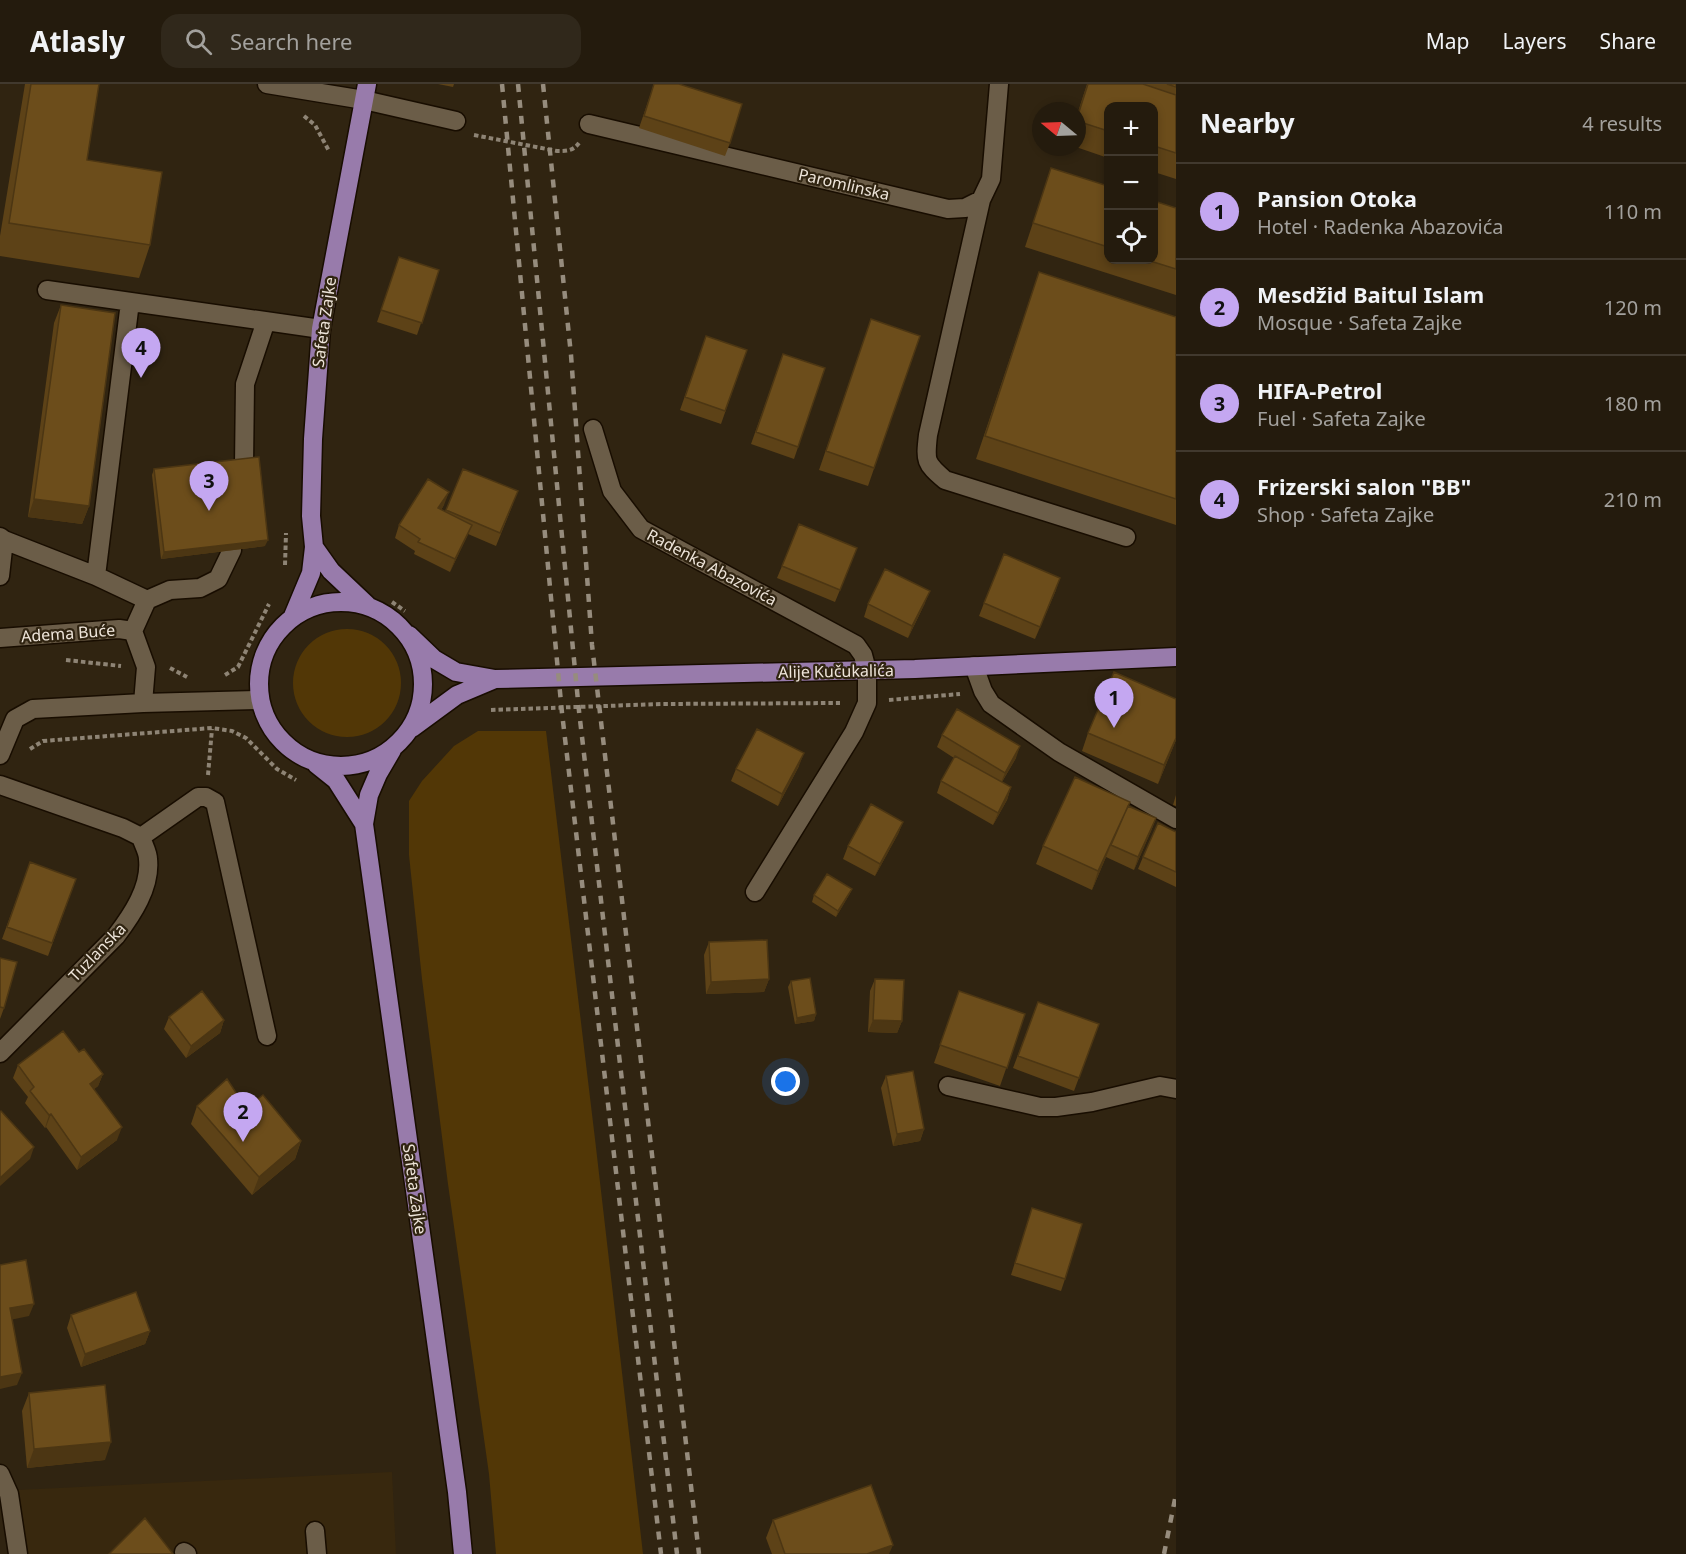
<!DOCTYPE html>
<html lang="en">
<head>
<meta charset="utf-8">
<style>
	:root { --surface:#241b0d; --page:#30281b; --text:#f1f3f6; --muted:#a3a19d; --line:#41392e; --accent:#c4a7f1 }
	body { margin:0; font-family:"Noto Sans",sans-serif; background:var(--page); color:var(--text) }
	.controls { position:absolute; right:18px; top:18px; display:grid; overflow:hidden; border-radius:12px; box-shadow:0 3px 9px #0003 }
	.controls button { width:54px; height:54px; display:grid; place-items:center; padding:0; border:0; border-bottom:2px solid var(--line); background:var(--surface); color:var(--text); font:30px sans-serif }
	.compass { position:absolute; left:1032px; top:18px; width:54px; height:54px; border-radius:50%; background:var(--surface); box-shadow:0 3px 9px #0003; rotate:289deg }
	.you { position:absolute; left:786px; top:998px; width:21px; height:21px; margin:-15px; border:4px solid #fff; border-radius:50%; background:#1a73e8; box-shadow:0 0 0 9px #1a73e833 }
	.badge { display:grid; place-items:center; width:39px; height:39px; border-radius:50%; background:var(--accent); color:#111; font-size:20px; font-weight:700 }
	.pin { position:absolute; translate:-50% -50px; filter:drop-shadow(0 2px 3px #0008) }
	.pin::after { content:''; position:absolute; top:32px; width:21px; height:18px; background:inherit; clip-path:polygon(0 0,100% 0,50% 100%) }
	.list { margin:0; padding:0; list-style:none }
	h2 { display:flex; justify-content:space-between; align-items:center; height:78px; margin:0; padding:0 24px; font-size:26px }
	h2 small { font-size:20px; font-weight:400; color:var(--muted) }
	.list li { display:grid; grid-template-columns:39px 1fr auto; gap:18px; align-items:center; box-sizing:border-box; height:96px; padding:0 24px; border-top:2px solid var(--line) }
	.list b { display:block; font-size:22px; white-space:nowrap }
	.list p { margin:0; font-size:20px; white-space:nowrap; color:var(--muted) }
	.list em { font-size:20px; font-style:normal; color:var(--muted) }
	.icon { flex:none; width:33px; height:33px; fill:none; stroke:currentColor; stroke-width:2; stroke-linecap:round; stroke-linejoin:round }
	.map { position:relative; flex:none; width:1176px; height:1470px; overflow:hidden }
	header { display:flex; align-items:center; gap:36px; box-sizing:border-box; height:84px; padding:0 30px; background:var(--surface); border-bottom:2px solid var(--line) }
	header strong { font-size:28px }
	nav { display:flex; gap:33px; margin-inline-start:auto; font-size:21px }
	.search { width:420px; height:54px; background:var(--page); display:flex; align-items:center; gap:15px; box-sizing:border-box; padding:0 21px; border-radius:18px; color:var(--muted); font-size:22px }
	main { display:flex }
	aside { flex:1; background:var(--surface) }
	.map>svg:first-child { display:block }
	.built { fill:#38280e }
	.green { fill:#523706 }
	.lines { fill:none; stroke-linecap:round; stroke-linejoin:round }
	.minor-casing { stroke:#180d00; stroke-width:21 }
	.major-casing { stroke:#180d00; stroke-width:21 }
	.path { stroke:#8e8475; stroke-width:4; stroke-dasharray:4.5 3; stroke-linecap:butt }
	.minor { stroke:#6b5d48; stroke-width:18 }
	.major { stroke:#987bab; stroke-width:18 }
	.rail { stroke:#968c7d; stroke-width:4.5; stroke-dasharray:8 8; stroke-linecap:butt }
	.wall { fill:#5d4217 }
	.shaded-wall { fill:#4c3613 }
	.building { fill:#6c4d1b; stroke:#4c3613; stroke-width:1.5 }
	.labels { text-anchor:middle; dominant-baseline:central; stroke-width:4.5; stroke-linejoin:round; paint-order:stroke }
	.street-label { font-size:16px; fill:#eee5da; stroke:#302411 }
</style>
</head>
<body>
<header>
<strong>Atlasly</strong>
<div class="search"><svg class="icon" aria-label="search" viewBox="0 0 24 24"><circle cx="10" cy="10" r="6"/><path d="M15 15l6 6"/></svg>Search here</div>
<nav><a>Map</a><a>Layers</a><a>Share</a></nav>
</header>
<main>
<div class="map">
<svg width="1176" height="1470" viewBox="0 0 1176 1470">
	<rect width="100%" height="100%" fill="#302411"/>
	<path class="built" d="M392,1388L396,1470H21L18,1406Z"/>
	<path class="green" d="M293 599a54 54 0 1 1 108 0a54 54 0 1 1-108 0Z
		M478,647H546L595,1055L643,1470H496L489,1390L448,1100L422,895L409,771V717L422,697L454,662Z"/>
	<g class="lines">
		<defs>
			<path id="minor" d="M267,0L364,16L456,37
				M589,40L948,125L965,124L981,116L991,95L999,0
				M981,116L928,351C925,377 925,379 945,396L1126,453
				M47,206L321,245
				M130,218L96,492L147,516
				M593,345L612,407L641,445L856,561L863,571L867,586V619L854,648L755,808
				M244,381L245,300L266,237
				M0,453L4,456L0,492
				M4,456L96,492
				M133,547L147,516L170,506L200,504L218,495L232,466
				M0,554L119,545L133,547L146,583L143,619
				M974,582L983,607L991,620L1059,668L1176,735
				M0,671L15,635L33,625L143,619L260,616
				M0,701L123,744L141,753C143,760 148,768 148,775C151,803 132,831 116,852L0,969
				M141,753L198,713H206L215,718L267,952
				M948,1002L1040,1023H1056L1092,1018L1160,1002L1176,1005
				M0,1390L9,1410L18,1470
				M315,1447L317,1470
				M184,1468L187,1470"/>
			<path id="major" d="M314,463L331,487L367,521
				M259 600a82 82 0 1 1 164 0a82 82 0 1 1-164 0Z
				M293,532L311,489L314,463L311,432L313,355L321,245L367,0
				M409,551L434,575L456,588L495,595L915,585L1176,573
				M412,644L457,611L495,595
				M392,666L378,690L369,711L364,740L457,1408L463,1470
				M316,680L336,696L364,740"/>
		</defs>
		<use href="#minor" class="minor-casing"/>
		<use href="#major" class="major-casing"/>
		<path class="path" d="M304,32L315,41L329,67
			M474,51L557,67C567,67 573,67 579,59
			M285,481L286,449
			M392,518L405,527
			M66,576L121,582
			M170,584L187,593
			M225,591L238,583L269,520
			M889,616L960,610
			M491,626L662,620L840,619
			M30,665L43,657L212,644L232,647L246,654L277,685L296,696
			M208,691L212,645"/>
		<use href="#minor" class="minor"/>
		<use href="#major" class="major"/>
		<path class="rail" d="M502,0L562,629L661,1470
			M518,0L579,627L677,1470
			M543,0L571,271L592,561L699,1470
			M1164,1470L1176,1410"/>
	</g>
	<path class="wall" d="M25,0H99L87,76L150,161L139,194L0,172V152Z
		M438,0H454L453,3Z
		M654,0L730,59L725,72L639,44Z
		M1087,0H1176V95L1154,88V22H1108V74L1076,63H1077V31Z
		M1051,84L1108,102V176H1154L1176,124V211L1025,163Z
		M399,173L439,186L417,251L377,238Z
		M1039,188L1176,233V441L976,375Z
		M61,221L89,422L82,440L28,433L54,239Z
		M871,235L920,252L868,402L819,386Z
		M706,252L747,266L721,340L680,326Z
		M783,270L825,284L794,375L751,360Z
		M154,385L265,462L161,475L152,391Z
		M463,385L513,420L496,462L468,450L450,488L414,470L415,467L395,454L399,441L444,421L441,426L445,428Z
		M852,477L835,518L777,494L782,482Z
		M1056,506L1035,555L979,532L984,519Z
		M925,519L908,554L864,533L868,520Z
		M1176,615V656L1158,700L1082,667L1088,649Z
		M942,651L1016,674L1002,698L1011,703L1007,716L993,741L937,709L941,697L954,674L937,663Z
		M799,682L778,722L731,697L736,685Z
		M1176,711V722L1173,721Z
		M1128,724L1156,734L1151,747L1134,786L1106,773L1092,806L1036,780L1043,762Z
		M903,738L898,750L875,792L843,775L848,762Z
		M1176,748V803L1138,785L1143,773Z
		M30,778L76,795L48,872L2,855Z
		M852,805L849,811L836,833L812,818L814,811Z
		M709,858L769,895L764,908L706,910L704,871Z
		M0,874L4,924L0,935Z
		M875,895L902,937L897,949L868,948L870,907Z
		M791,897L816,930L814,937L795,940L788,903Z
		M959,907L1025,930L1000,1002L934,979Z
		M1038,918L1099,940L1074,1007L1013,984Z
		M169,933L224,936L220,949L186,974L164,945Z
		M79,968L103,990L98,1002L94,1005L117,1056L77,1086L46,1043L45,1044L25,1019L28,1013L13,994L18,981Z
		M886,992L924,1045L920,1057L893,1062L881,1004Z
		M197,1022L246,1024L301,1057L295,1075L252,1111L191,1040Z
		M1032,1124L1065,1195L1061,1207L1011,1191Z
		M71,1231L150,1247L145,1260L81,1283L67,1244Z
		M29,1309L105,1376L27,1384L22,1327Z
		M773,1436L889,1470H772L766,1454Z"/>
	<path class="shaded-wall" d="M449,408L444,421L434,437L438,424Z
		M34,415L89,422L82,440L28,433Z
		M472,441L467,453L450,488L455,475Z
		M268,456L265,462L161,475L164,468Z
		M1060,494L1056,506L1035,555L1040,543Z
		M930,507L925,519L908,554L912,542Z
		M1176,654V656L1158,700L1164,681Z
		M1020,662L1016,674L1000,701L1005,689Z
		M804,669L799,682L778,722L782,710Z
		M1011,703L1007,716L993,741L998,729Z
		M1156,734L1151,747L1134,786L1138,773Z
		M903,738L898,750L875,792L880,780Z
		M1111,761L1106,773L1092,806L1098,787Z
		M852,805L849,811L836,833L838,827Z
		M769,895L764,908L706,910L711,898Z
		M816,930L814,937L795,940L797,934Z
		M224,936L220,949L186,974L191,962Z
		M873,936L902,937L897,949L868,948Z
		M103,990L98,1002L86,1012L90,1000Z
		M51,1030L46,1043L45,1044L49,1031Z
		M122,1043L117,1056L77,1086L81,1073Z
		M924,1045L920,1057L893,1062L897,1050Z
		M301,1057L295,1075L252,1111L259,1093Z
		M34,1063L30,1075L0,1102V1094Z
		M34,1220L29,1232L5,1237L10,1224Z
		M150,1247L145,1260L81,1283L85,1270Z
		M22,1289L17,1301L0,1305V1293Z
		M111,1358L105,1376L27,1384L34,1365Z
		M893,1461L889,1470H867Z"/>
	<path class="building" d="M31,0H99L87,76L162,88L150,161L9,139Z
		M654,0H679L742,20L730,59L644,32Z
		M1088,0H1143L1176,11V69L1154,62V22H1108V47L1077,37V34Z
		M1167,0H1176V3Z
		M1051,84L1108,102V163L1033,139Z
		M1154,117L1176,124V185L1147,176H1154Z
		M399,173L439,186L422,239L381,226Z
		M1039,188L1176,233V415L985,352Z
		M61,221L115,229L89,422L34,415Z
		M871,235L920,252L874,384L826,367Z
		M706,252L747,266L725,327L685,313Z
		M783,270L825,284L798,363L756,348Z
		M259,373L268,456L164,468L154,385Z
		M463,385L518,407L500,449L446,426Z
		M428,395L449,408L438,424L472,441L455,475L418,458L420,455L399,441Z
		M799,440L857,464L840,506L782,482Z
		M1004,470L1060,494L1040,543L984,519Z
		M885,485L930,507L912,542L868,520Z
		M1114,588L1176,615V654L1164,681L1088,649Z
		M957,625L1020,662L1005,689L942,651Z
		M757,645L804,669L782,710L736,685Z
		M955,672L1011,703L998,729L941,697Z
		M1075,693L1130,718L1098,787L1043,762Z
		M871,720L903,738L880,780L848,762Z
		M1128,722L1156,734L1138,773L1111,761Z
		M1158,739L1176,748V788L1143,773Z
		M30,778L76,795L52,859L7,843Z
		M827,790L852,805L838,827L814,811Z
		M767,856L769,895L711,898L709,858Z
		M0,874L17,878L4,924L0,923Z
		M810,894L816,930L797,934L791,897Z
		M875,895L904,896L902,937L873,936Z
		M202,907L224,936L191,962L169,933Z
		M959,907L1025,930L1007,984L940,961Z
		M1038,918L1099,940L1079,994L1018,972Z
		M63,947L79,968L84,965L103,990L90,1000L122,1043L81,1073L51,1030L49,1031L30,1007L34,1003L18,981Z
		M913,987L924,1045L897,1050L886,992Z
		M227,995L246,1024L263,1011L301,1057L259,1093L197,1022Z
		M1,1027L34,1063L0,1094V1028Z
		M1032,1124L1082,1140L1065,1195L1015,1179Z
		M26,1176L34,1220L10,1224L22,1289L0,1293V1181Z
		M136,1208L150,1247L85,1270L71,1231Z
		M105,1301L111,1358L34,1365L29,1309Z
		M871,1401L893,1461L867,1470H785L773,1436Z
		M145,1434L173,1470H109Z"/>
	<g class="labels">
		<g class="street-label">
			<text transform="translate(844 100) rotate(13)">Paromlinska</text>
			<text transform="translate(324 238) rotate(-82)">Safeta Zajke</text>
			<text transform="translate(712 483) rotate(28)">Radenka Abazovića</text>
			<text transform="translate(68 549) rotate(-4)">Adema Buće</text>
			<text transform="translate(836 587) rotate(-1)">Alije Kučukalića</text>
			<text transform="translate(97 868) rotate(-46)">Tuzlanska</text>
			<text transform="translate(415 1105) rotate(82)">Safeta Zajke</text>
		</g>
	</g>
</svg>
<div class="controls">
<button>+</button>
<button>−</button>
<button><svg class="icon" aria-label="locate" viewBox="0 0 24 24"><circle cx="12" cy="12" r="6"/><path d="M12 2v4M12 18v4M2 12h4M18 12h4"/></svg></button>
</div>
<svg class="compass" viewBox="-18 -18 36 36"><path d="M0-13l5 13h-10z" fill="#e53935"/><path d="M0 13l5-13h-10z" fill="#a3a19d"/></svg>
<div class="you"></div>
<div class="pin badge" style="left:1114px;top:644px">1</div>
<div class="pin badge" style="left:243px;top:1058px">2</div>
<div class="pin badge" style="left:209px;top:427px">3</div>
<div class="pin badge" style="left:141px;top:294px">4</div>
</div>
<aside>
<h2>Nearby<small>4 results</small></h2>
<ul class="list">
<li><span class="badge">1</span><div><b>Pansion Otoka</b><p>Hotel · Radenka Abazovića</p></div><em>110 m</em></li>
<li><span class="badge">2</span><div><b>Mesdžid Baitul Islam</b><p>Mosque · Safeta Zajke</p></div><em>120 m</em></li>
<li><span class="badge">3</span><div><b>HIFA-Petrol</b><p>Fuel · Safeta Zajke</p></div><em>180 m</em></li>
<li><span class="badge">4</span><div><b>Frizerski salon &quot;BB&quot;</b><p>Shop · Safeta Zajke</p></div><em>210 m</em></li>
</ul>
</aside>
</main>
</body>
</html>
